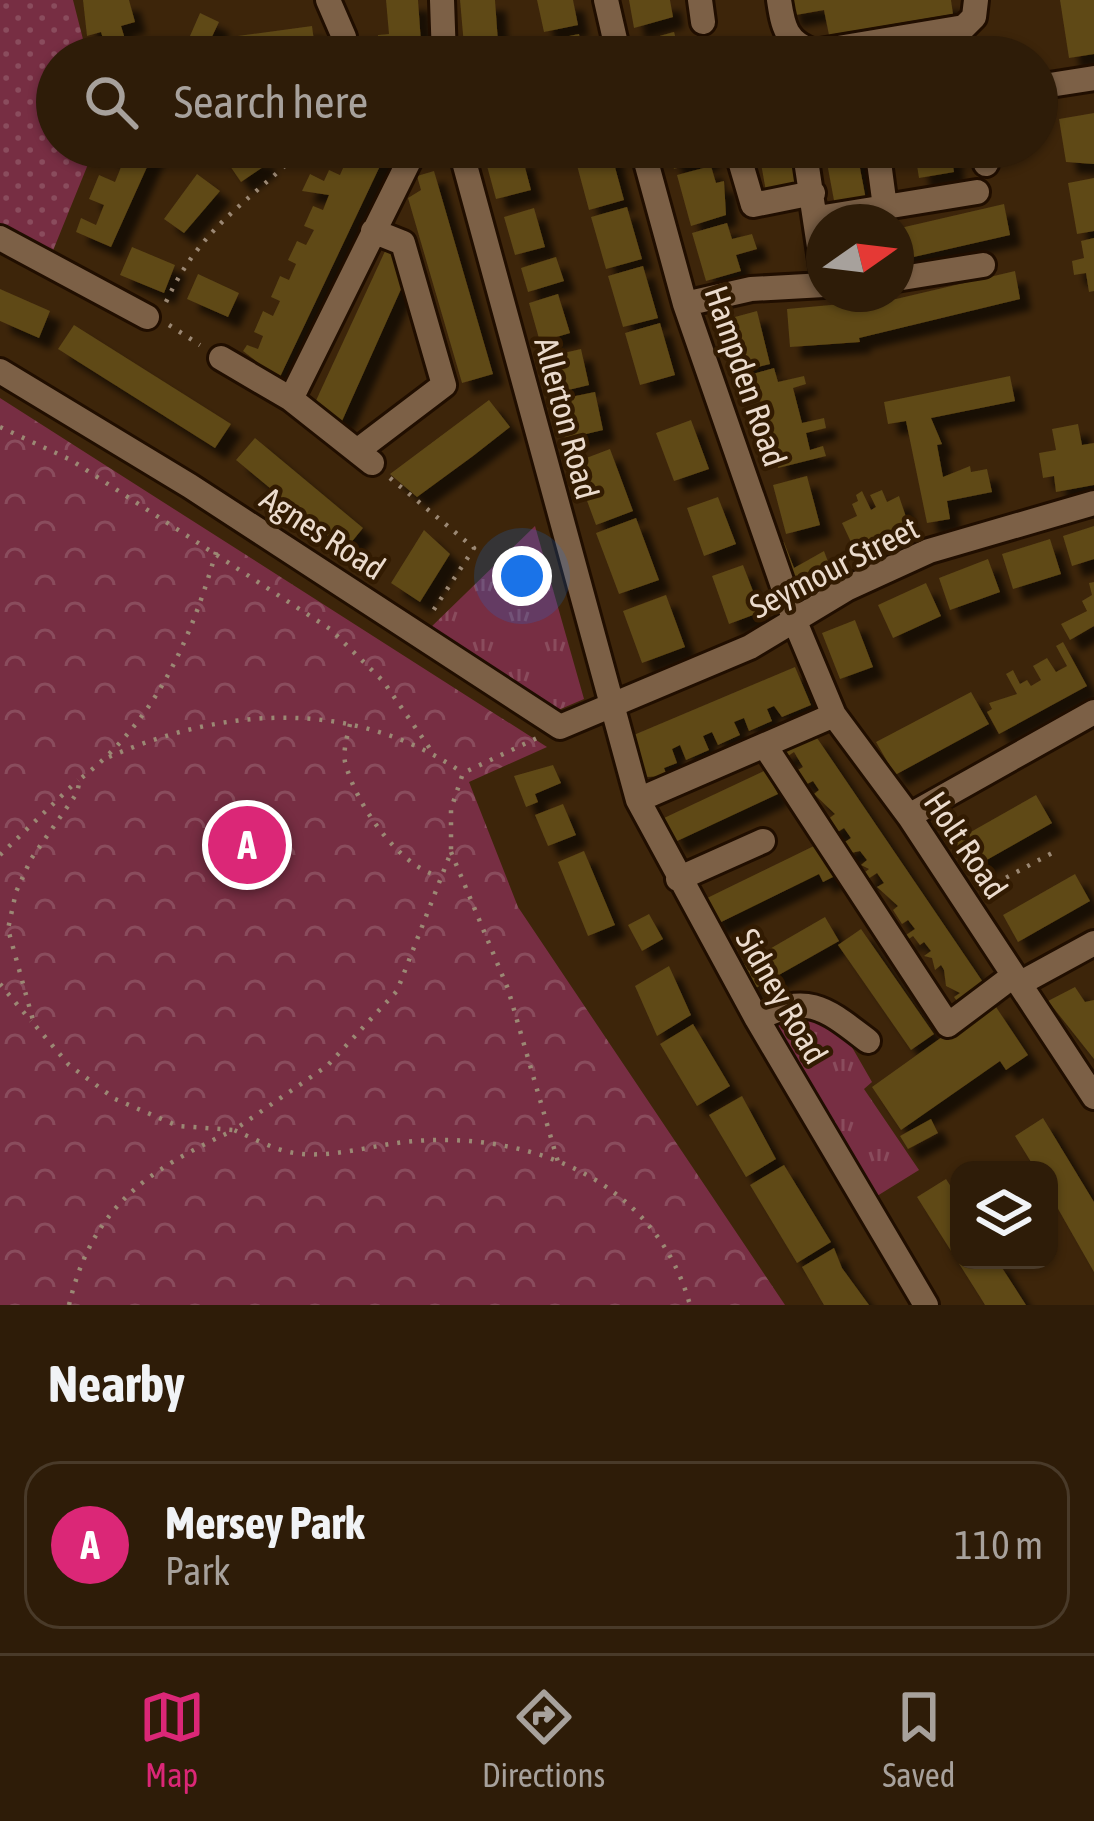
<!DOCTYPE html>
<html lang="en">
<head>
<meta charset="utf-8">
<style>
	:root { --surface:#2e1c08; --page:#3a2916; --text:#f1f3f6; --muted:#a7a19c; --line:#493a29; --accent:#db2777 }
	body { margin:0; font-family:"Asap Condensed",sans-serif; background:var(--page); color:var(--text) }
	.controls { position:absolute; right:36px; bottom:36px; display:grid; overflow:hidden; border-radius:24px; box-shadow:0 3px 9px #0004 }
	.controls button { width:108px; height:108px; display:grid; place-items:center; padding:0; border:0; border-bottom:3px solid var(--line); background:var(--surface); color:var(--text); font:60px sans-serif }
	.compass { position:absolute; left:806px; top:204px; width:108px; height:108px; border-radius:50%; background:var(--surface); box-shadow:0 3px 9px #0004; rotate:76deg }
	.you { position:absolute; left:522px; top:576px; width:42px; height:42px; margin:-30px; border:9px solid #fff; border-radius:50%; background:#1a73e8; box-shadow:0 0 0 18px #1a73e833 }
	.badge { display:grid; place-items:center; width:78px; height:78px; border-radius:50%; background:var(--accent); color:#fff; font-size:39px; font-weight:700 }
	.pin { position:absolute; translate:-50% -50%; border:6px solid #fff; box-shadow:0 3px 12px #0006 }
	.list { margin:0; padding:0; list-style:none }
	h2 { display:flex; justify-content:space-between; align-items:center; height:156px; margin:0; padding:0 48px; font-size:51px }
	h2 small { font-size:39px; font-weight:400; color:var(--muted) }
	.list li { display:grid; grid-template-columns:78px 1fr auto; gap:36px; align-items:center; box-sizing:border-box; height:168px; margin:0 24px 24px; padding:0 24px; border:3px solid var(--line); border-radius:36px }
	.list b { display:block; font-size:45px; white-space:nowrap }
	.list p { margin:0; font-size:39px; white-space:nowrap; color:var(--muted) }
	.list em { font-size:39px; font-style:normal; color:var(--muted) }
	.icon { flex:none; width:66px; height:66px; fill:none; stroke:currentColor; stroke-width:2; stroke-linecap:round; stroke-linejoin:round }
	.map { position:relative; flex:none; width:1094px; height:1305px; overflow:hidden }
	.search { position:absolute; background:var(--surface); box-shadow:0 3px 9px #0004; left:36px; right:36px; top:36px; height:132px; display:flex; align-items:center; gap:30px; box-sizing:border-box; padding:0 42px; border-radius:66px; color:var(--muted); font-size:45px }
	.sheet { height:348px; background:var(--surface) }
	nav { display:flex; justify-content:space-around; align-items:center; box-sizing:border-box; height:168px; border-top:3px solid var(--line); background:var(--surface); font-size:33px; color:var(--muted) }
	nav a { display:grid; justify-items:center; gap:6px }
	nav .on { color:var(--accent) }
	.map>svg:first-child { display:block }
	.grass { fill:url(#grass-tufts) }
	.park { fill:url(#park-crowns) }
	.garden { fill:url(#garden-dots) }
	.building { fill:#5e4817; filter:url(#shadow) }
	.lines { fill:none; stroke-linecap:round; stroke-linejoin:round }
	.minor-casing { stroke:#200e00; stroke-width:30 }
	.path { stroke:#9b8874; stroke-width:4.5; stroke-dasharray:3 9; stroke-linecap:butt }
	.minor { stroke:#7c6046; stroke-width:24 }
	.labels { text-anchor:middle; dominant-baseline:central; stroke-width:9; stroke-linejoin:round; paint-order:stroke }
	.street-label { font-size:33px; fill:#ebdbcd; stroke:#321b02 }
</style>
</head>
<body>
<div class="map">
<svg width="1094" height="1305" viewBox="0 0 1094 1305">
	<defs>
		<pattern id="grass-tufts" width="24" height="20" patternUnits="userSpaceOnUse" patternTransform="scale(3)"><rect width="24" height="20" fill="#772e43"/><path d="M3 7l-1-3M5 7V3M7 7l1-3M15 17l-1-3M17 17v-4M19 17l1-3" fill="none" stroke="#8a4c5d"/></pattern>
		<pattern id="park-crowns" width="20" height="18" patternUnits="userSpaceOnUse" patternTransform="scale(3)"><rect width="20" height="18" fill="#772e43"/><path d="M2 6a3 3 0 1 1 6 0M12 15a3 3 0 1 1 6 0" fill="none" stroke="#8a4c5d"/></pattern>
		<pattern id="garden-dots" width="8" height="8" patternUnits="userSpaceOnUse" patternTransform="scale(3)"><rect width="8" height="8" fill="#772e43"/><path d="M2 2h.1M6 6h.1" fill="none" stroke="#8a4c5d" stroke-width="1.8" stroke-linecap="round"/></pattern>
		<filter id="shadow"><feDropShadow dx="11" dy="11" stdDeviation="3" flood-color="#0009"/></filter>
	</defs>
	<rect width="100%" height="100%" fill="#3d250a"/>
	<path class="grass" d="M535,526L584,699L556,711L428,630Z
		M815,1017L845,1035L872,1082L864,1089L919,1170L869,1201L769,1024Z"/>
	<path class="park" d="M0,398L547,747L469,782L518,907L785,1305H0Z"/>
	<path class="garden" d="M0,0H73L86,51L100,57H57V147H95L50,258L0,229Z"/>
	<path class="building" d="M83,0H129L135,22L121,26L125,39L105,45L101,32L87,36Z
		M386,0H418L422,57H389L388,45H378V35L389,34Z
		M460,0H495L499,57H465Z
		M537,0H573L578,25L544,32Z
		M629,0H670L673,17L634,28Z
		M787,0H951L953,14L829,35L824,10L790,16Z
		M1060,0H1094V54L1069,58Z
		M200,13L219,22L208,45L190,36Z
		M312,26L316,56L304,57L303,52L294,57H226L223,38Z
		M674,32L681,57H642L638,42Z
		M579,34L583,57H548L545,41Z
		M1094,113V164L1066,162L1059,119Z
		M110,147H156L111,247L76,232L81,218L96,225L104,205L89,199L99,175L115,182L123,162L107,154Z
		M217,147H253L248,150L254,158L259,154L266,165L241,182Z
		M341,147H389L279,379L243,351L247,345L258,349L263,336L254,332L263,311L273,316L280,301L271,297L280,276L289,280L296,264L288,260L297,241L306,245L314,230L304,226L313,206L323,210L329,195L302,191L310,174L324,181L329,170L340,175L346,161L336,156Z
		M667,147H705L709,159L674,169Z
		M758,147H789L797,191L767,197Z
		M824,147H856L867,205L836,211Z
		M914,147H950L954,172L919,178Z
		M610,149L624,200L589,210L575,158Z
		M522,156L531,190L496,199L487,166Z
		M711,166L716,183L724,181L726,215L691,226L677,175Z
		M434,171L493,374L462,383L408,198L421,190L417,176Z
		M197,174L220,191L184,233L164,219Z
		M1094,178V231L1077,234L1068,183Z
		M1004,204L1010,235L896,261V229Z
		M627,207L642,259L606,269L591,217Z
		M534,208L545,247L515,255L504,217Z
		M727,223L732,239L752,234L757,249L736,255L741,271L706,281L692,233Z
		M1094,238V291L1089,292L1086,273L1074,275L1072,261L1084,258L1081,241Z
		M132,247L175,265L164,293L120,275Z
		M386,249L404,257L396,273L406,278L342,421L313,407Z
		M556,257L564,281L528,292L521,268Z
		M643,266L658,318L623,327L608,276Z
		M1015,271L1020,299L859,338L860,342L790,347L787,309L896,299Z
		M198,274L239,293L228,317L187,299Z
		M0,289L50,311L39,338L0,321Z
		M558,294L570,333L540,342L529,303Z
		M757,311L770,364L733,373L720,321Z
		M660,323L675,375L640,385L625,333Z
		M74,325L231,424L215,448L58,349Z
		M581,349L589,385L560,392L551,356Z
		M774,368L778,382L804,376L806,384L793,388L802,423L824,418L826,428L806,433L810,450L823,446L826,456L778,468L753,374Z
		M1010,376L1015,401L931,418L942,444L937,445L943,477L970,466L971,472L987,469L992,492L947,501L950,519L927,523L906,421L888,424L884,402Z
		M595,392L603,430L565,439L556,400Z
		M489,400L510,427L473,456L417,497L390,474Z
		M691,420L709,469L674,481L656,433Z
		M1078,424L1082,445L1094,443V485L1056,492L1054,476L1043,478L1039,453L1056,450L1052,429Z
		M255,438L363,528L345,550L236,460Z
		M610,449L633,511L596,525L573,463Z
		M807,476L820,525L786,534L773,485Z
		M882,490L887,502L899,496L909,526L857,555L842,523L857,516L852,504L858,501L856,495L862,491L871,510L876,507L870,495Z
		M718,497L736,544L704,556L687,508Z
		M636,518L659,580L619,594L596,533Z
		M1094,526V559L1072,566L1063,536Z
		M424,530L450,554L420,602L391,583Z
		M1050,539L1061,574L1013,589L1002,554Z
		M784,542L794,568L824,551L833,575L792,591L774,546Z
		M988,559L1000,592L950,610L939,578Z
		M743,565L761,612L729,624L712,576Z
		M1094,582V626L1070,640L1061,624L1087,611L1082,601L1092,595L1089,583Z
		M926,583L941,616L893,638L878,605Z
		M666,595L685,647L642,663L623,611Z
		M855,620L873,667L840,679L822,633Z
		M1063,642L1087,686L999,734L987,712L992,709L989,703L1017,694L1006,674L1013,670L1020,684L1027,680L1031,686L1041,680L1033,666L1047,658L1056,672L1067,666L1056,646Z
		M795,667L811,705L782,717L774,706L767,709L772,721L749,731L744,718L734,722L740,735L718,745L712,732L703,736L709,750L686,760L680,745L672,749L677,763L664,768L667,776L646,777L629,737Z
		M971,692L989,724L895,775L876,742Z
		M815,735L989,991L959,1004L954,997L960,993L946,986L944,970L941,965L935,970L932,958L924,956L931,951L924,942L920,945L913,936L906,941L903,937L915,929L908,920L902,924L893,910L898,906L877,887L884,883L877,873L865,881L861,875L869,869L861,865L867,860L860,851L842,855L837,847L851,838L844,828L833,835L824,822L835,814L814,794L819,790L813,781L807,784L793,773L803,767L794,752L779,762L773,752Z
		M553,765L561,783L535,794L538,802L526,807L514,776Z
		M766,770L778,794L675,842L664,818Z
		M1036,795L1052,823L969,870L953,842Z
		M563,804L576,835L548,846L535,815Z
		M820,843L835,876L823,882L819,874L715,925L703,900Z
		M584,851L615,925L588,936L558,862Z
		M1075,874L1090,901L1018,942L1003,915Z
		M649,914L663,939L642,951L628,925Z
		M825,917L839,941L754,989L740,966Z
		M861,929L934,1034L911,1050L838,945Z
		M669,966L691,1015L657,1036L635,986Z
		M1075,987L1085,1002L1094,1000V1059L1048,1001Z
		M984,1007L988,1012L996,1007L1028,1055L1006,1070L1000,1061L901,1130L872,1087Z
		M693,1024L730,1086L697,1106L660,1044Z
		M742,1096L776,1159L746,1177L709,1115Z
		M1043,1118L1094,1202V1272L1049,1193V1170H1036L1015,1136Z
		M931,1119L938,1133L908,1149L900,1136Z
		M784,1165L831,1242L797,1263L750,1185Z
		M946,1179L959,1199V1260H997L1026,1305H985L982,1300L917,1197Z
		M834,1248L842,1268L869,1305H824L821,1300L802,1267Z"/>
	<g class="lines">
		<defs>
			<path id="minor" d="M328,0L344,37L337,57
				M442,0L444,57
				M606,0L619,57
				M700,0L703,22
				M779,0C783,27 786,42 814,52L964,27L974,17L976,0
				M969,52L970,57
				M1037,87L1094,78
				M460,147L638,800L757,1019L926,1305
				M642,147L685,304L796,624L834,715L909,816L1094,1097
				M736,147L753,205L813,193
				M804,147L824,280
				M877,147L885,207
				M984,147L986,164
				M818,218L977,192
				M0,238L147,317
				M896,279L983,265
				M685,304L751,289L824,285
				M221,358L291,399L416,147
				M0,371L190,486L560,727L750,647L848,588L929,551L1094,503
				M291,399L372,463
				M357,451L444,385L403,243L373,231
				M765,746L948,1025L1013,976
				M638,800L834,715
				M909,816L1094,712
				M678,879L763,841
				M1019,984L1094,943
				M757,1019C808,992 826,1009 868,1041"/>
		</defs>
		<use href="#minor" class="minor-casing"/>
		<path class="path" d="M166,302C201,226 248,203 305,147
			M169,325L200,345
			M0,427L71,460L330,629L383,681L433,753
			M390,478L474,548L429,617
			M216,552C191,640 155,722 80,779L77,793L31,859L16,892L8,929L34,1024L69,1065L115,1099L178,1126L234,1130L327,1066L397,991L451,852V809L463,773L537,738
			M350,724C347,737 343,750 345,762C355,803 399,867 439,876
			M109,757C226,706 354,698 463,773
			M451,852L508,989L558,1162
			M0,855L78,780
			M985,889L1052,853
			M0,984L31,1021
			M69,1305C92,1207 146,1171 234,1130C253,1138 275,1150 294,1153C333,1159 375,1144 414,1141C534,1132 656,1182 690,1305"/>
		<use href="#minor" class="minor"/>
	</g>
	<g class="labels">
		<g class="street-label">
			<text transform="translate(746 376) rotate(71)">Hampden Road</text>
			<text transform="translate(567 418) rotate(75)">Allerton Road</text>
			<text transform="translate(323 533) rotate(33)">Agnes Road</text>
			<text transform="translate(834 567) rotate(-27)">Seymour Street</text>
			<text transform="translate(966 845) rotate(56)">Holt Road</text>
			<text transform="translate(782 996) rotate(60)">Sidney Road</text>
		</g>
	</g>
</svg>
<div class="controls">
<button><svg class="icon" aria-label="layers" viewBox="0 0 24 24"><path d="M12 4l9 5-9 5-9-5zM3 14l9 5 9-5"/></svg></button>
</div>
<svg class="compass" viewBox="-18 -18 36 36"><path d="M0-13l5 13h-10z" fill="#e53935"/><path d="M0 13l5-13h-10z" fill="#a7a19c"/></svg>
<div class="you"></div>
<div class="pin badge" style="left:247px;top:845px">A</div>
<div class="search"><svg class="icon" aria-label="search" viewBox="0 0 24 24"><circle cx="10" cy="10" r="6"/><path d="M15 15l6 6"/></svg>Search here</div>
</div>
<section class="sheet">
<h2>Nearby<small></small></h2>
<ul class="list">
<li><span class="badge">A</span><div><b>Mersey Park</b><p>Park</p></div><em>110 m</em></li>
</ul>
</section>
<nav>
<a class="on"><svg class="icon" aria-label="map" viewBox="0 0 24 24"><path d="M3 6l6-2 6 2 6-2v14l-6 2-6-2-6 2zM9 4v14M15 6v14"/></svg>Map</a>
<a><svg class="icon" aria-label="directions" viewBox="0 0 24 24"><path d="M12 3l9 9-9 9-9-9zM9 14v-3h6M13 9l2 2-2 2"/></svg>Directions</a>
<a><svg class="icon" aria-label="saved" viewBox="0 0 24 24"><path d="M7 4h10v16l-5-4-5 4z"/></svg>Saved</a>
</nav>
</body>
</html>
